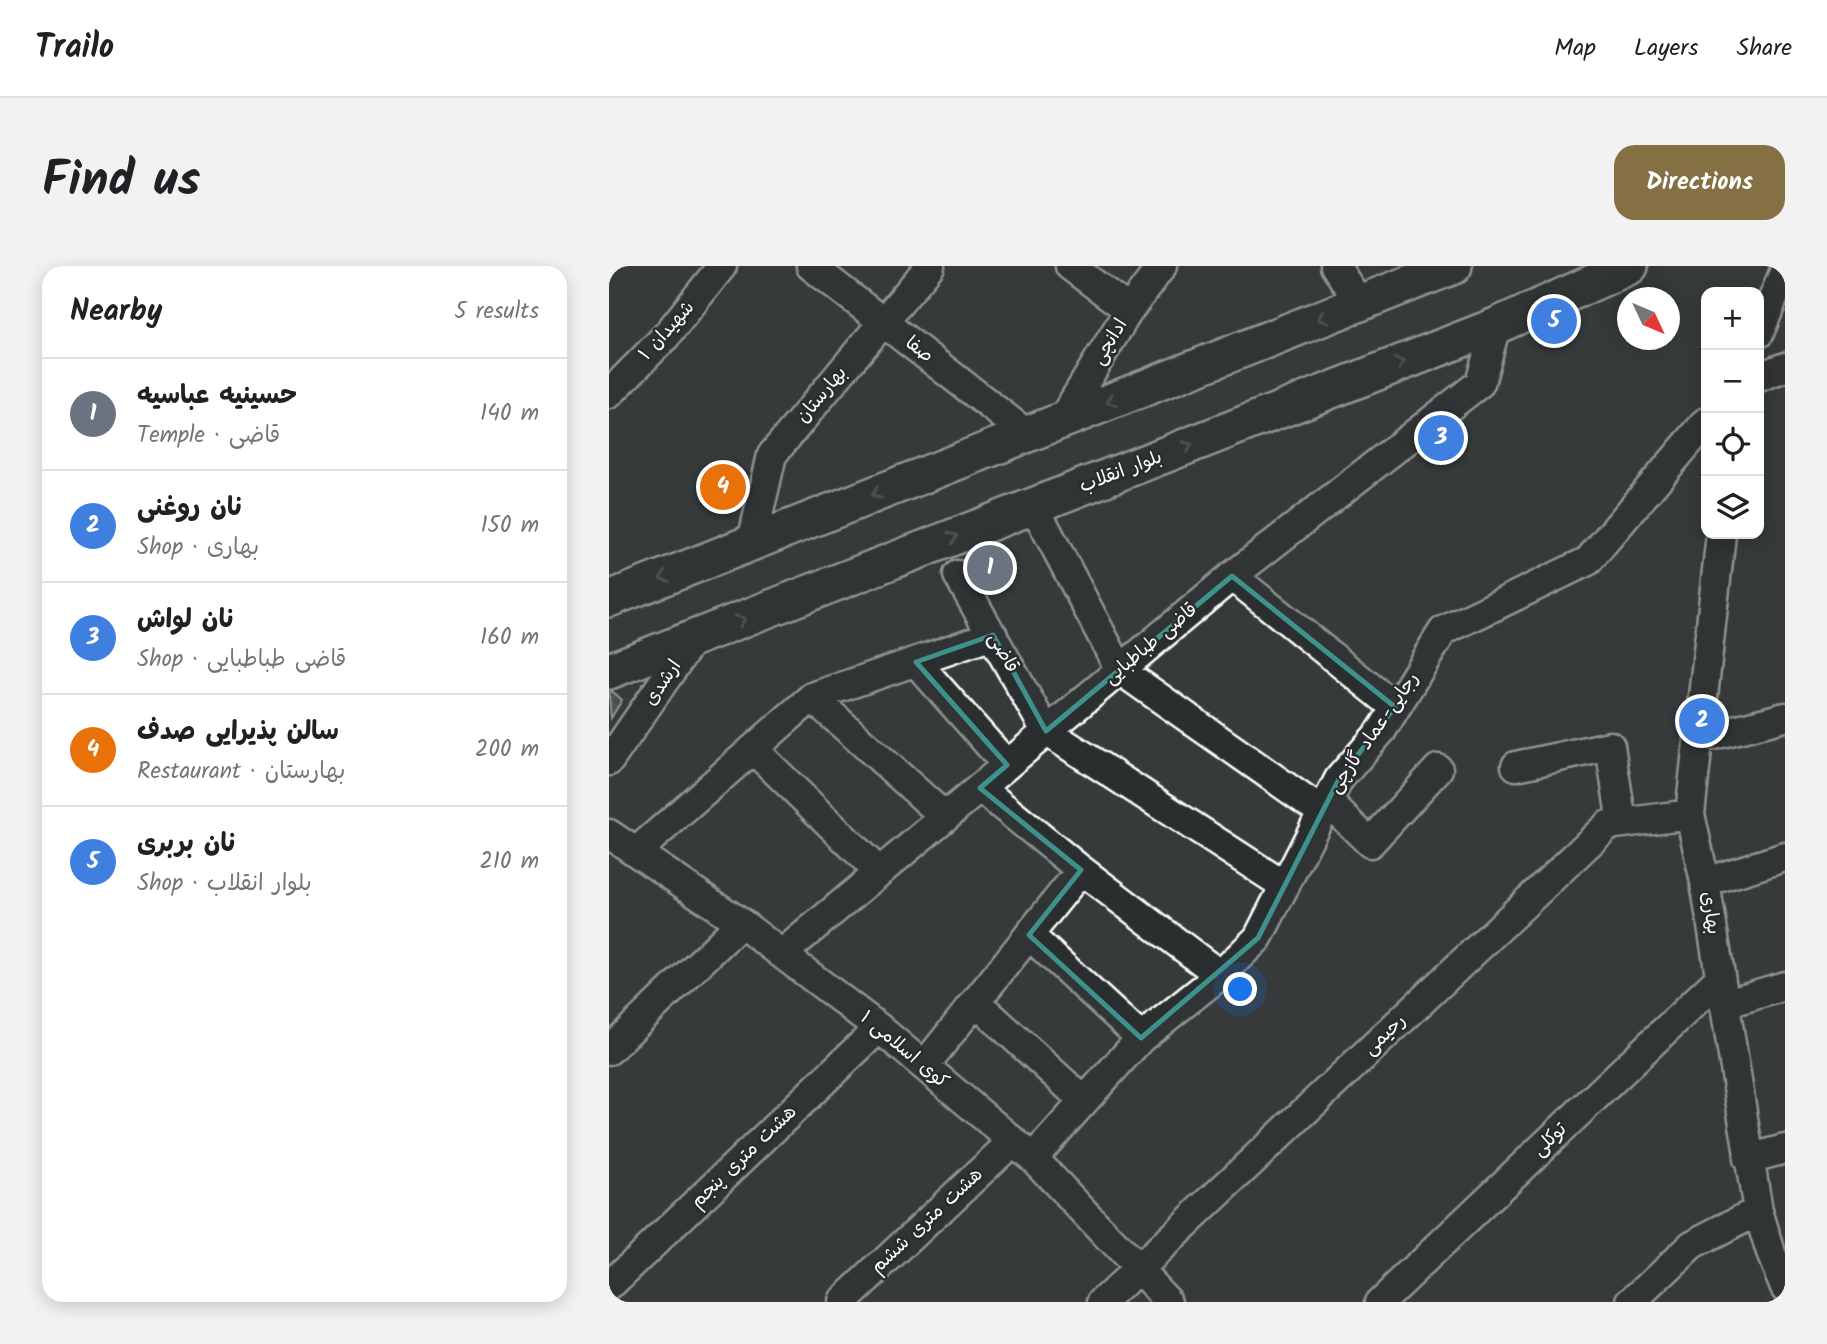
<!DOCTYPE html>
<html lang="en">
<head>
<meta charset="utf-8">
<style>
	:root { --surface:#fff; --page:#f2f2f2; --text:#202124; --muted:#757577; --line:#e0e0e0; --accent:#847042 }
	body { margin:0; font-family:Kalam,"Playpen Sans Arabic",sans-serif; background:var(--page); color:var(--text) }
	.controls { position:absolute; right:21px; top:21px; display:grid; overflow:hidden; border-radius:14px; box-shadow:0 4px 18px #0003 }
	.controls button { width:63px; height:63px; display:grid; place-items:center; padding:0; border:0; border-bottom:2px solid var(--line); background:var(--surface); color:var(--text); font:35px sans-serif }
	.compass { position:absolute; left:1008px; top:21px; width:63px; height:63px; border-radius:50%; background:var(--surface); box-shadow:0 4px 18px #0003; rotate:134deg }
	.you { position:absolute; left:632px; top:724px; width:24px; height:24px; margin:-18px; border:5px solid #fff; border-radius:50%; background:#1a73e8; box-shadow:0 0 0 10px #1a73e833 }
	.badge { display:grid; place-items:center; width:46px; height:46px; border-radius:50%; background:var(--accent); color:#fff; font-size:23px; font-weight:700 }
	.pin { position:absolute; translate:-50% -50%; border:4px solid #fff; box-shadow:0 2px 7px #0006 }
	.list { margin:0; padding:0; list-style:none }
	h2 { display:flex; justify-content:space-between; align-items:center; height:91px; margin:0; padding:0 28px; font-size:30px }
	h2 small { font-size:23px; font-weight:400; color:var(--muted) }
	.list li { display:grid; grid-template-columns:46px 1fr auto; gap:21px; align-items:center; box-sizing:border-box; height:112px; padding:0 28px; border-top:2px solid var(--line) }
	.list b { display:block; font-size:26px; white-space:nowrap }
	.list p { margin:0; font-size:23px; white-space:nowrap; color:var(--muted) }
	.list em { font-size:23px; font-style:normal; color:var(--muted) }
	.icon { flex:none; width:38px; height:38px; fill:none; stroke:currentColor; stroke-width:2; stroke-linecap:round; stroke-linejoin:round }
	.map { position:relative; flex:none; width:1176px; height:1036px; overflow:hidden; border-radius:21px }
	header { display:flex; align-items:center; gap:42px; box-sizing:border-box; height:98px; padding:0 35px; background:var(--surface); border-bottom:2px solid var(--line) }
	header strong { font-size:33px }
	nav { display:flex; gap:38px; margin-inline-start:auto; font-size:24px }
	.intro { display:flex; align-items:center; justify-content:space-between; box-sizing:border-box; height:168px; padding:0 42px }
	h1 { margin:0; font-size:49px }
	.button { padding:18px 32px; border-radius:21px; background:var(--accent); color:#fff; font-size:24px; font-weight:700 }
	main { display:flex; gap:42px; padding:0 42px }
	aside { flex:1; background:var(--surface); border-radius:21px; box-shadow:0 4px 18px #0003 }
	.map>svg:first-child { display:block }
	.building { fill:url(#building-cross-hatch); stroke:#fff; stroke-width:2 }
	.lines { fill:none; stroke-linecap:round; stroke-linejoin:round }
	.minor-casing { stroke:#fff; stroke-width:33 }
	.major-casing { stroke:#fff; stroke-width:40 }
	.minor { stroke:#2a2d2e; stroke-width:28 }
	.major { stroke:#2a2d2e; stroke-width:35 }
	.oneway { stroke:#6a6c6d }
	.marked { fill:none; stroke:#3f918b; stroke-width:5; stroke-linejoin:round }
	.labels { text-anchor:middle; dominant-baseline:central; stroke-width:5; stroke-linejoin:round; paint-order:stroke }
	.street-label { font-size:19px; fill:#fff; stroke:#2a2d2e }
</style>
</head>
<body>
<header>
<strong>Trailo</strong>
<nav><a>Map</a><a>Layers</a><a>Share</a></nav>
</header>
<div class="intro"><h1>Find us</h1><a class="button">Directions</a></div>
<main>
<aside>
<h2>Nearby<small>5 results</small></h2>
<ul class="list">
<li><span class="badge" style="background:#6b7280">1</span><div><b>حسینیه عباسیه</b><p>Temple · قاضی</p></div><em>140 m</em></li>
<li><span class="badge" style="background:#3f7fe0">2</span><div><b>نان روغنی</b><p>Shop · بهاری</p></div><em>150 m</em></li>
<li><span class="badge" style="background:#3f7fe0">3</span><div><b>نان لواش</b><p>Shop · قاضی طباطبایی</p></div><em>160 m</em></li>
<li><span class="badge" style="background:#e8710a">4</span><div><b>سالن پذیرایی صدف</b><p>Restaurant · بهارستان</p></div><em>200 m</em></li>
<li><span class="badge" style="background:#3f7fe0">5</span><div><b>نان بربری</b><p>Shop · بلوار انقلاب</p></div><em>210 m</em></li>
</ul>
</aside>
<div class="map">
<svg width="1176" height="1036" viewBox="0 0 1176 1036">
	<defs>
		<pattern id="building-cross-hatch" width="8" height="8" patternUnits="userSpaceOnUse" patternTransform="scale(1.75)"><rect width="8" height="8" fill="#636465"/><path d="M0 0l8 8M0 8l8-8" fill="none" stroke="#7a7b7c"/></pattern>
	</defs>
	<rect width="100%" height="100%" fill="#373a3b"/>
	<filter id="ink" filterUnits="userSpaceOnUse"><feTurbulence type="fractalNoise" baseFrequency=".0143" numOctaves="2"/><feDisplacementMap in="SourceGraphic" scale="14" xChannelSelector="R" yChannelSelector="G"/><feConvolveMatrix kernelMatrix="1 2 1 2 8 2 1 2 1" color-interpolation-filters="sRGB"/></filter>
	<g filter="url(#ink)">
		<path class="building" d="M833,150L849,164L831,180L816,165Z
			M388,285L398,310L375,317L362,293Z
			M3,425L13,434L2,452L0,428Z"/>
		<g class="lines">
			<defs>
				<path id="minor" d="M202,0L418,168
					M461,0L520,44
					M726,0L751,37
					M1150,67L1176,4
					M1150,111L1176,101
					M0,128L57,70L113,0
					M453,154L520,44L553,0
					M425,240L511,404L713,546
					M1112,268L1081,548L1096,616L1149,945L1162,987L1176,1021
					M143,276L163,189L321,0
					M349,309L437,465L676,620
					M623,310L786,441
					M307,396L398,499
					M203,431L336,551
					M1089,473L1176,451
					M144,483L270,606
					M0,495L84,373
					M907,500L1001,480L1013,557
					M371,522L472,604L611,709
					M719,536L761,577L829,503
					M0,568L132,657L270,762L424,892L560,1036
					M27,586L203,431L384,369
					M1096,616L1176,591
					M420,669L532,772
					M174,687L623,310L871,117L887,60
					M367,736L475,835
					M1115,738L1176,720
					M0,784L132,657
					M315,800L472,604
					M424,892L532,772L611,709L649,672L730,513L773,464L834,365L979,295L1097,156
					M1139,893L1176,883
					M0,1020L270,762
					M233,1036L404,875
					M494,1036L999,559L1081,548
					M771,1036L1111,712
					M1023,1036L1083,979L1149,945"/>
				<path id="major" d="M0,333L845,0
					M0,405L887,60L1021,0"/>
			</defs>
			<use href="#minor" class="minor-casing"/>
			<use href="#major" class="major-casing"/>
			<use href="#minor" class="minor"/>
			<use href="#major" class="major"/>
		</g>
		<defs><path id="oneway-chevron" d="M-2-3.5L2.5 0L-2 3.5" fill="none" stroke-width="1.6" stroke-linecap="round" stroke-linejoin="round" transform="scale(1.75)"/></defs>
		<g class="oneway">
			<use href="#oneway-chevron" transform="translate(713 52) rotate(159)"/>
			<use href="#oneway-chevron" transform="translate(791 97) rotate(-21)"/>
			<use href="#oneway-chevron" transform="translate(502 135) rotate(159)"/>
			<use href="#oneway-chevron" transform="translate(579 180) rotate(-21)"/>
			<use href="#oneway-chevron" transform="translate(267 228) rotate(159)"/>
			<use href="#oneway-chevron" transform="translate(344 271) rotate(-21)"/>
			<use href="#oneway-chevron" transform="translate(55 311) rotate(159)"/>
			<use href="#oneway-chevron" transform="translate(132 354) rotate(-21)"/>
		</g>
	</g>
	<path d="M0 0H1176V1036H0ZM623,310L786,441L730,513L649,672L532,772L420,669L472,604L371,522L398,499L307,396L384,369L437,465Z" fill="#373a3b" fill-opacity=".55" fill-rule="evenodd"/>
	<path class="marked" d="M623,310L786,441L730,513L649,672L532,772L420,669L472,604L371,522L398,499L307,396L384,369L437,465Z"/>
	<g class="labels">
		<g class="street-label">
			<text transform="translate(58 65) rotate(-48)">شهیدان ۱</text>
			<text transform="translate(501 76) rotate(-59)">ادانچی</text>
			<text transform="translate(310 84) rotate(38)">صفا</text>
			<text transform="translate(213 129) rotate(-50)">بهارستان</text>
			<text transform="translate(512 206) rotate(-21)">بلوار انقلاب</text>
			<text transform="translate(542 378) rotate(-40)">قاضی طباطبایی</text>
			<text transform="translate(394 387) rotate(61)">قاضی</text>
			<text transform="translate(54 417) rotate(-56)">ارشدی</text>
			<text transform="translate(765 467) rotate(-55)">رجایی-عماد گازچی</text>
			<text transform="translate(1101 647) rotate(81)">بهاری</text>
			<text transform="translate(776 769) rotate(-43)">رحیمی</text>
			<text transform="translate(295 784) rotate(40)">کوی اسلامی ۱</text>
			<text transform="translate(941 874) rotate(-44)">توکلی</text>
			<text transform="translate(135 891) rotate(-44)">هشت متری پنجم</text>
			<text transform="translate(318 955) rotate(-43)">هشت متری ششم</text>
		</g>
	</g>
</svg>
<div class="controls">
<button>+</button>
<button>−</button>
<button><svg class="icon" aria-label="locate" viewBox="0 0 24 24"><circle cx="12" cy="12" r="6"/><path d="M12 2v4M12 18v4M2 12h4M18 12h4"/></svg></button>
<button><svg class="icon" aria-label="layers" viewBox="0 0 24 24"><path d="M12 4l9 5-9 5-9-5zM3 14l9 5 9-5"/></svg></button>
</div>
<svg class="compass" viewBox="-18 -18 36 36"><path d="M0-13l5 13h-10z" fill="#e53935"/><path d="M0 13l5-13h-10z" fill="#757577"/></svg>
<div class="you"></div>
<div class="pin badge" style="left:381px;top:302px;background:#6b7280">1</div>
<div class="pin badge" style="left:1093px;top:455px;background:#3f7fe0">2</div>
<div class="pin badge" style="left:832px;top:172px;background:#3f7fe0">3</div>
<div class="pin badge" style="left:114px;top:221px;background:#e8710a">4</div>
<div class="pin badge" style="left:945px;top:55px;background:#3f7fe0">5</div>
</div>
</main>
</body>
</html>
